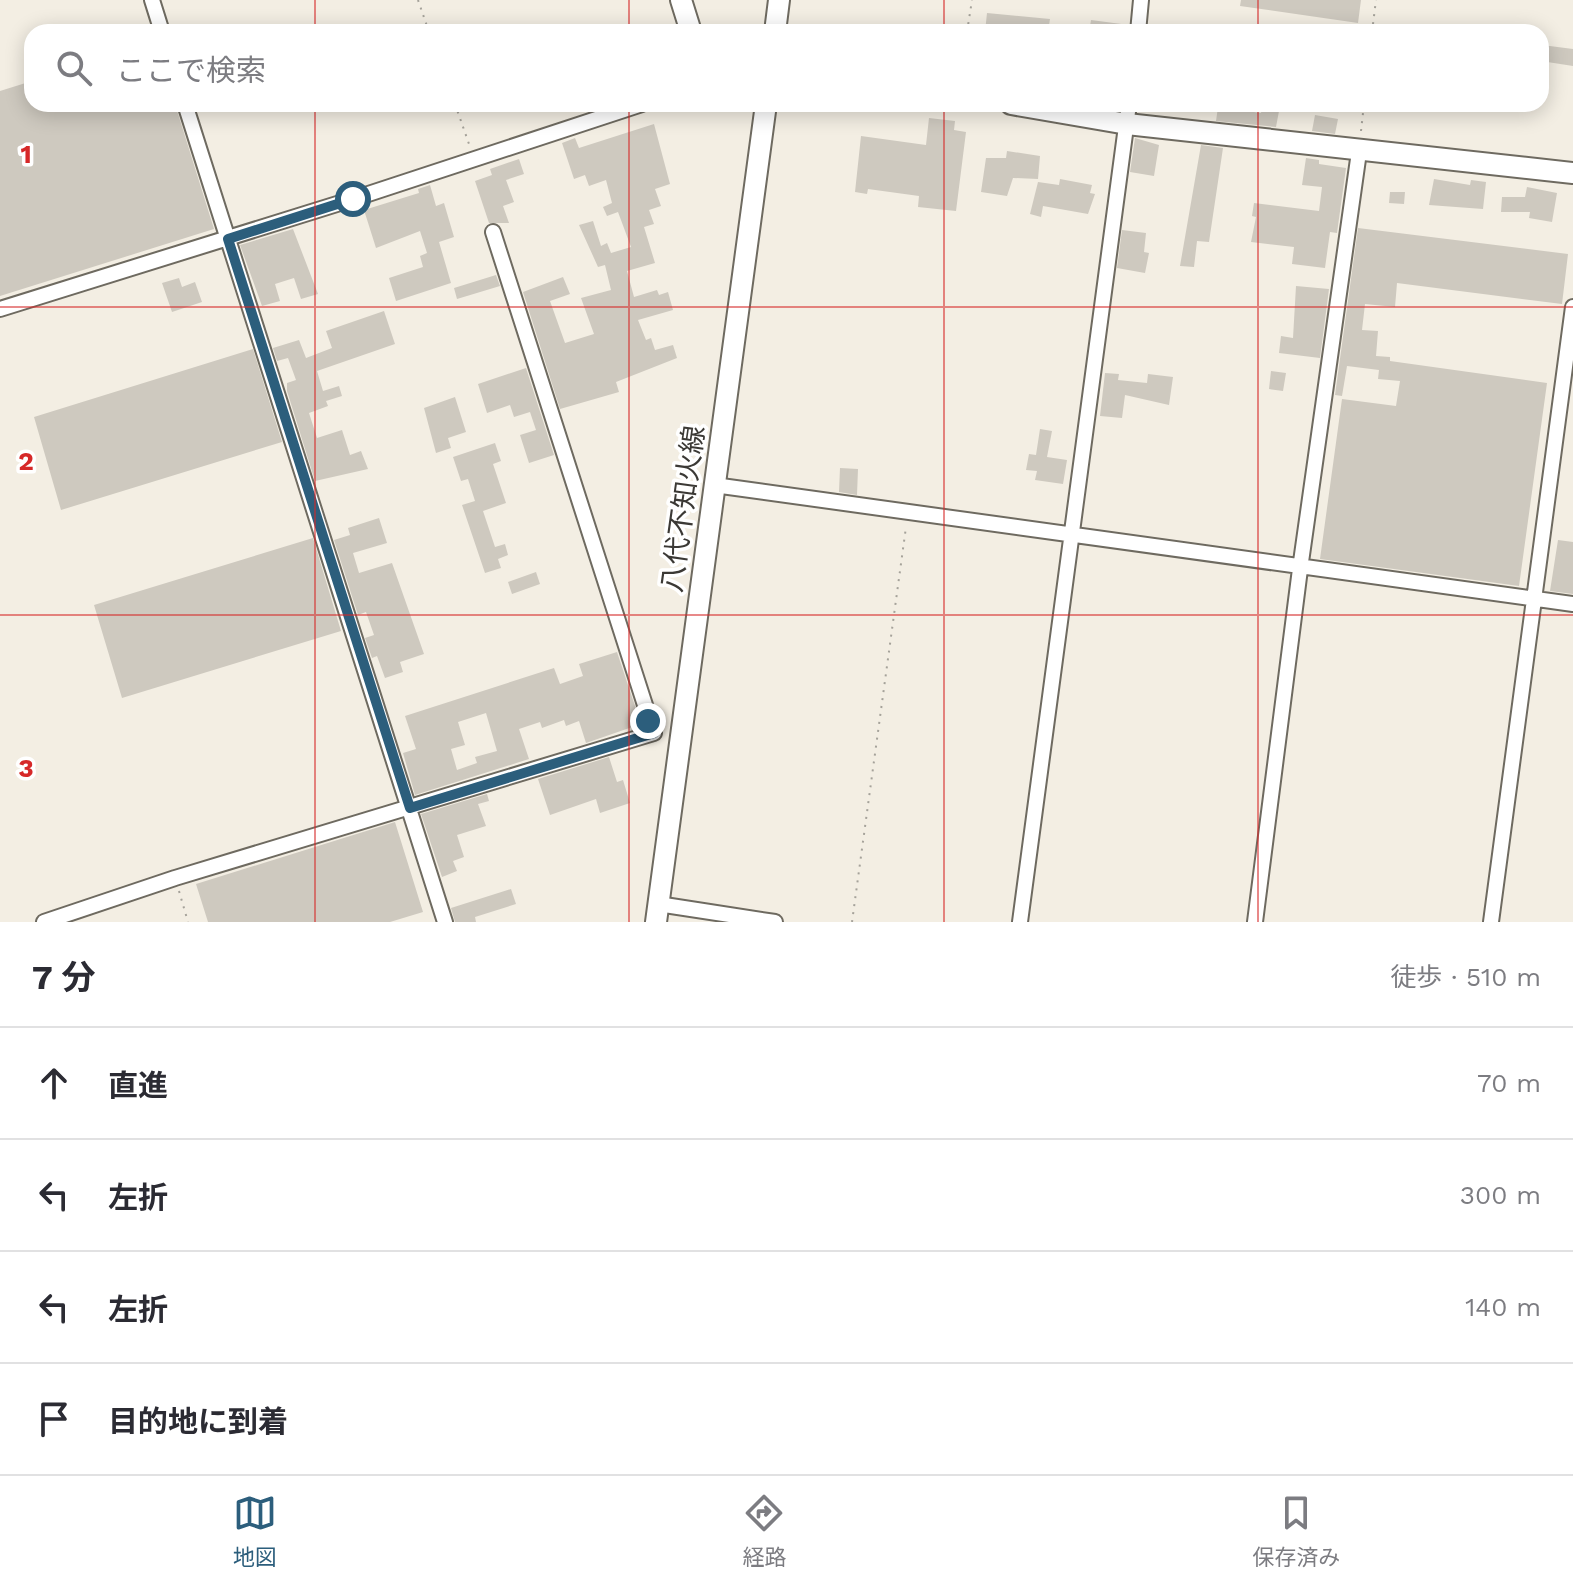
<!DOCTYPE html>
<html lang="ja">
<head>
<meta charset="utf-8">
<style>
	:root { --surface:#fff; --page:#f2f2f3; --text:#2b2b33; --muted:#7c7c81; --line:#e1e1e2; --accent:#2c5e7c }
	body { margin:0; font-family:"Work Sans","Noto Sans JP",sans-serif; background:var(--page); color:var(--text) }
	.stop { position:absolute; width:24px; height:24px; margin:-18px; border:6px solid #2c5e7c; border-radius:50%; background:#fff }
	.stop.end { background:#2c5e7c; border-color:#fff; box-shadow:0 2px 8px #0008 }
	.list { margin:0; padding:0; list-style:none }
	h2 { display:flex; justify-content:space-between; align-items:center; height:104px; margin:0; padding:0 32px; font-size:34px }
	h2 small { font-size:26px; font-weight:400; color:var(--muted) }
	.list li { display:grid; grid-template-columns:52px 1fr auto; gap:24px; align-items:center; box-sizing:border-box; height:112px; padding:0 32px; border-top:2px solid var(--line) }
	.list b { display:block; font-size:30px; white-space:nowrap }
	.list em { font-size:26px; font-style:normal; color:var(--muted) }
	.icon { flex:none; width:44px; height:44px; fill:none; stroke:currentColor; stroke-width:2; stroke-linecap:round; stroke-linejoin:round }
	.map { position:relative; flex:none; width:1573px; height:922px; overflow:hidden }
	.search { position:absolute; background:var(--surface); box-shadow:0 4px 20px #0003; left:24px; right:24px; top:24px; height:88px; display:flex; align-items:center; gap:20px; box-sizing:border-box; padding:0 28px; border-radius:24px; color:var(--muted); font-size:30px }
	.sheet { height:552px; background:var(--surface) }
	nav { display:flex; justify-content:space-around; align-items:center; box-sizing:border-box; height:112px; border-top:2px solid var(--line); background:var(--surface); font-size:22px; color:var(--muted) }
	nav a { display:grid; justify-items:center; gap:4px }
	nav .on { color:var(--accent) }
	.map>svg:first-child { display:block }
	.building { fill:#cec9bf; fill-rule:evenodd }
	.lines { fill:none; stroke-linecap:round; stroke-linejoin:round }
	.minor-casing { stroke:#6e6a60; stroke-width:18 }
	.secondary-casing { stroke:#6e6a60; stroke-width:24 }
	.path { stroke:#a5a29a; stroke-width:2; stroke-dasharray:2 6; stroke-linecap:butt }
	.minor { stroke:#fff; stroke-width:14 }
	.secondary { stroke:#fff; stroke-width:20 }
	.route { stroke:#2c5e7c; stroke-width:10 }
	.grid { fill:none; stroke:#d62828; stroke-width:2; stroke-opacity:0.55 }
	.labels { text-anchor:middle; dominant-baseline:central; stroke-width:7; stroke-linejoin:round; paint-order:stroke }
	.street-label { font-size:28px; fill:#3b3935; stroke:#fff }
	.grid-label { font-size:26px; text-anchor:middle; font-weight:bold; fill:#d62828; stroke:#fff; stroke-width:7; stroke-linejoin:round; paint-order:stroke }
</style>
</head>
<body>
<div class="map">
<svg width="1573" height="922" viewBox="0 0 1573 922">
	<rect width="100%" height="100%" fill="#f3eee3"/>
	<path class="building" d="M1241,0H1361L1358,23L1240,6Z
		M987,13L1050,19L1048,32H985Z
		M1091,20L1129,25L1128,32H1089Z
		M1542,45L1573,49V66L1541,61Z
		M32,81V104H175L214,229L0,296V91Z
		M1218,107L1261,113L1262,108L1279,111L1276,127L1216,121Z
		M1315,115L1338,119L1335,134L1312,131Z
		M929,118L955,121L954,130L966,132L956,211L918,207L919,196L868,189L867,194L855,192L861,136L926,145Z
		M654,124L670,184L655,189L661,206L649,210L654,224L644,227L655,263L627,271L634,297L657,290L659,295L668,292L673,310L638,320L646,340L651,338L655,350L673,345L677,358L616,382L619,392L560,409L523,292L563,277L570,294L550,301L565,343L594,334L581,298L611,290L605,265L598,267L579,225L593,221L601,246L607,243L611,253L631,247L618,212L607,216L603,207L612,203L606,180L589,186L585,175L574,179L562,143L575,138L579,148Z
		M1135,138L1159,145L1154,176L1130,172Z
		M1201,145L1223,148L1209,242L1197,241L1194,267L1180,266Z
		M1007,151L1040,156L1038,179L1013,178L1007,196L981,192L986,158H1006Z
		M1306,158L1319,160V164L1346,168L1337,233L1330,232L1325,268L1292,264L1294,247L1251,242L1256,217L1252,216L1254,203L1319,211L1322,187L1302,185Z
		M519,159L524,174L506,180L514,202L503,206L509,223H489L475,181L492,175L490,169Z
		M1060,179L1092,185L1090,193L1095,194L1088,214L1043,206L1041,217L1030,214L1038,182L1059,185Z
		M1434,179L1470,185L1471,180L1486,182L1483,209L1429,205Z
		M430,185L436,206L444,203L454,237L439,242L451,283L396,301L389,278L423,267L420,256L427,253L420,231L376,248L364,210L419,193L418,189Z
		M1527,187L1557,193L1552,222L1529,218L1530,212H1501L1502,197H1525Z
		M1390,192H1405L1404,204L1389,203Z
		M1358,228L1568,254L1562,304L1397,283L1395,307L1365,304L1362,330L1378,331L1376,356L1390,357V361L1547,383L1519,586L1320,559L1342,399L1396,406L1400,381L1378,379L1379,370L1347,366L1342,396L1335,395Z
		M293,229L318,294L301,299L294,278L275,284L280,301L262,306L240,245Z
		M1122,230L1146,233L1144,252L1149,253L1145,273L1117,268Z
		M496,275L500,286L457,299L454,288Z
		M179,278L182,287L195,282L202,302L172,312L162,283Z
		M1296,286L1329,289L1320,358L1279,353L1281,336L1293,338Z
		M384,311L395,344L317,371L323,391L339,386L342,396L326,401L328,406L309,413L317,438L342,430L350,455L361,451L368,469L315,481L287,391V383L296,380L288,358L277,361L273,348L299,340L306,358L332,348L326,331Z
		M253,349L282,442L61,510L34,417Z
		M526,368L554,455L529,463L520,435L536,430L530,412L514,417L510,405L487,413L478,384Z
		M1271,371L1286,373L1283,391L1269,389Z
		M1105,373L1119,374L1118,380L1147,383L1148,374L1173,377L1169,405L1125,395L1122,418L1100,416Z
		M455,397L466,432L448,438L451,448L436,453L424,408Z
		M1040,429L1052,431L1047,457L1067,460L1063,484L1035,480L1037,471L1026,470L1029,454L1036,455Z
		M495,443L501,461L493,464L506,503L483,511L495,547L505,544L508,555L498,559L501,568L485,573L462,505L475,501L468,479L461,481L453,457Z
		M840,468L858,469L857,495L839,492Z
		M379,518L387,543L353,553L359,573L392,563L424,654L400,662L403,672L385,678L377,656L372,658L365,638L374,635L366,612L358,615L334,540L350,535L348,528Z
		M313,538L341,631L122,698L94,605Z
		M1558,540L1573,542V594L1550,591Z
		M536,572L540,584L512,594L508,582Z
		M617,652L641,724L586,743L579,721L566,726L564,720L542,728L540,722L519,729L529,759L415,795L403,753L416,749L405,716L554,668L560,684L583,676L579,664ZM486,713L497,751L475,757L477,763L457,770L451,749L465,745L458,722Z
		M609,757L617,782L623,780L630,803L600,813L596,799L550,815L538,779Z
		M487,794L489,801L478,804L486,826L457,835L464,857L453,861L457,871L442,877L421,814Z
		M395,822L423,912L390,922H208L196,884Z
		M511,889L516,904L475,917L476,922H455L451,908Z"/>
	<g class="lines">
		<defs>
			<path id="minor" d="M152,0L162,32
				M1138,32L1141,0
				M185,104L445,922
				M0,309L353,199L642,104
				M714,485L1573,604
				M658,904L775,922
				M44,922L175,878L654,733L493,232
				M1020,922L1129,104
				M1255,922L1300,569L1359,152
				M1491,922L1573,307"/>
			<path id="secondary" d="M681,0L691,32
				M775,32L779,0
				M1011,104L1127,124L1573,173
				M656,922L766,104"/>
		</defs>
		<use href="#minor" class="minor-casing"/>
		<use href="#secondary" class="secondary-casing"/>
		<path class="path" d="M418,0L429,32
			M967,32L972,0
			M1372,32L1376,0
			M455,104L469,144
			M1361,131L1364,104
			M179,891L188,922
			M852,922L906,527"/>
		<use href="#minor" class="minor"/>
		<use href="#secondary" class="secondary"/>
	</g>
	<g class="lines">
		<path class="route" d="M353,199L228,239L410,808L654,733L648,721"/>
	</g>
	<path class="grid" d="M315,0V32M629,0V32M944,0V32M1258,0V32M315,104V922M629,104V922M944,104V922M1258,104V922M0,307H1573M0,615H1573"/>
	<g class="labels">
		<g class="street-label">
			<text transform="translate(683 509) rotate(-82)">八代不知火線</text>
		</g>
	</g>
	<g class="grid-label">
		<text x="26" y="163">1</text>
		<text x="26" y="470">2</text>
		<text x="26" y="777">3</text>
	</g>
</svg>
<div class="stop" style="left:353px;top:199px"></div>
<div class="stop end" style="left:648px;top:721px"></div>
<div class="search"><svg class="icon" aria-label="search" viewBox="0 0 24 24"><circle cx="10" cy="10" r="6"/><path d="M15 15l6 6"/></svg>ここで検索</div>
</div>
<section class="sheet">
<h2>7 分<small>徒歩 · 510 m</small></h2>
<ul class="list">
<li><svg class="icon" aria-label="ahead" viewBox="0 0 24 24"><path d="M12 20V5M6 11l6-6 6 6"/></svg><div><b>直進</b></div><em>70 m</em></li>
<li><svg class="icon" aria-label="left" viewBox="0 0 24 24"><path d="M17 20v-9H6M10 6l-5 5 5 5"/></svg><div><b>左折</b></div><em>300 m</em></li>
<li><svg class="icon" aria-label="left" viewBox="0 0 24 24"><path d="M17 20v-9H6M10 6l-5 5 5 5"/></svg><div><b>左折</b></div><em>140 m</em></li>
<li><svg class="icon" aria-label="arrive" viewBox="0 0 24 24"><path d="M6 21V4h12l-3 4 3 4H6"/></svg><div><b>目的地に到着</b></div></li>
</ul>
</section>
<nav>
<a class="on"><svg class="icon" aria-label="map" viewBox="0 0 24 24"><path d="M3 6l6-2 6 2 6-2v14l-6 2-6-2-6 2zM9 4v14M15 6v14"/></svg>地図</a>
<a><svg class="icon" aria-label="directions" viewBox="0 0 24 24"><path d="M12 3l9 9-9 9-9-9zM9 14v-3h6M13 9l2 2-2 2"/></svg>経路</a>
<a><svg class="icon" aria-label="saved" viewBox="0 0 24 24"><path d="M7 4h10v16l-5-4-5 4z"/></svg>保存済み</a>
</nav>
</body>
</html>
